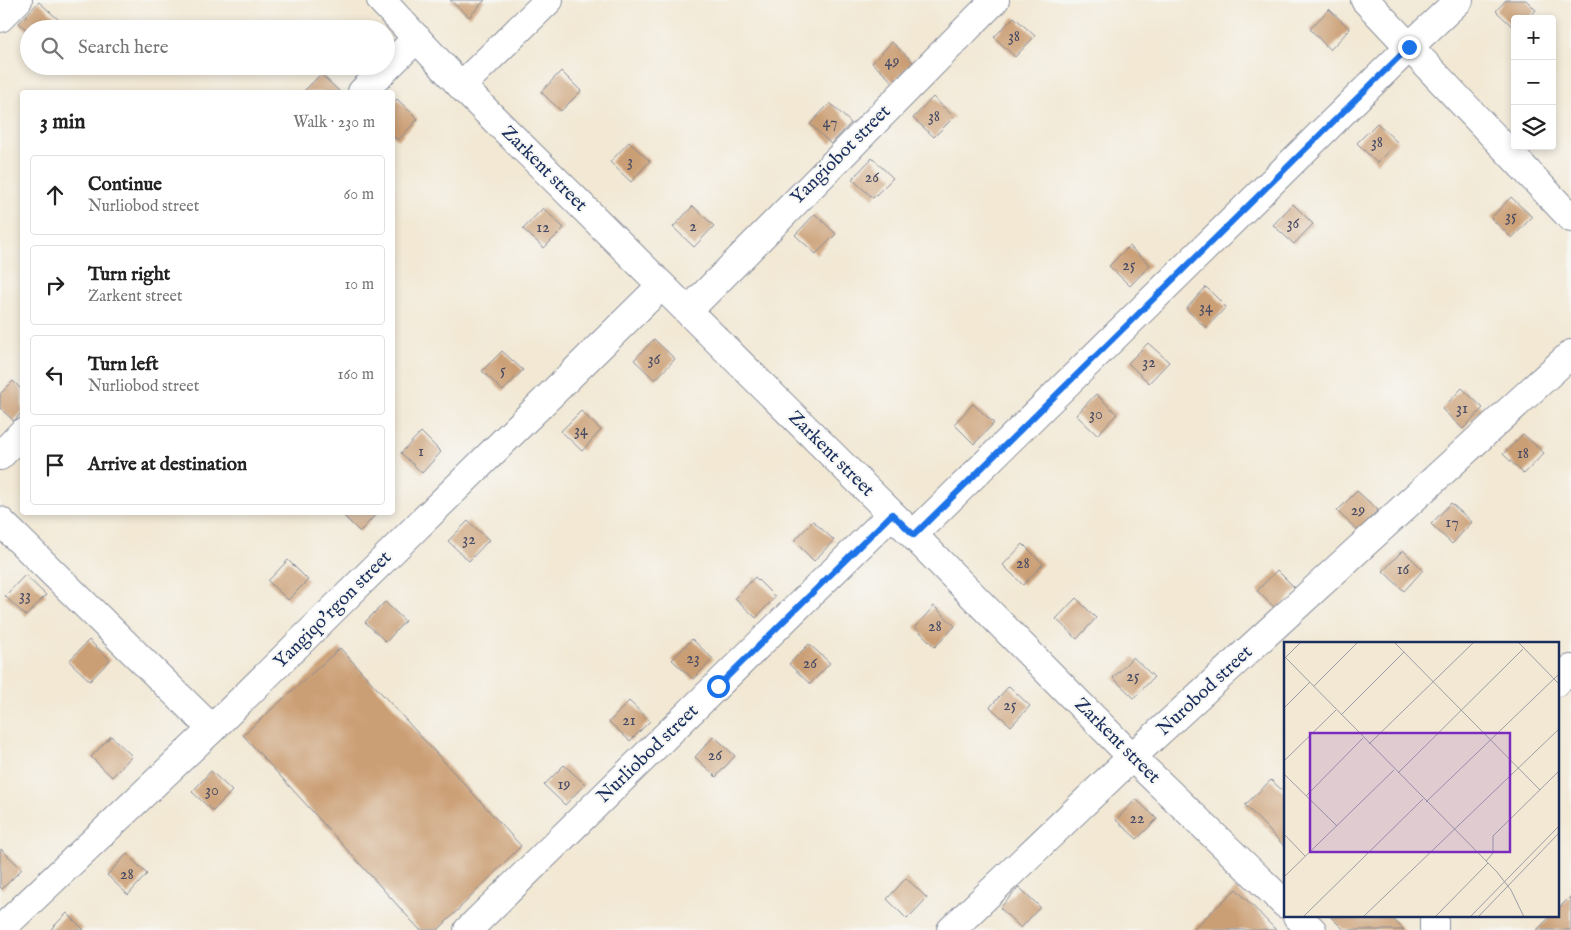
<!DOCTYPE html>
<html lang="en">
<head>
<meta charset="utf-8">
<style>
	:root { --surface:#fff; --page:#f2f2f2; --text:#222; --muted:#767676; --line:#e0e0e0 }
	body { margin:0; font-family:"IM FELL English",serif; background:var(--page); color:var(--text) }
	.controls { position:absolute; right:15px; top:15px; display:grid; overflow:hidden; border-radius:5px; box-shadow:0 2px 8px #0003 }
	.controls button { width:45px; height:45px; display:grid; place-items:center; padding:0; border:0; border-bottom:1px solid var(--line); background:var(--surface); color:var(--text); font:25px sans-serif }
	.stop { position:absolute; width:15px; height:15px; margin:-11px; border:4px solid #1a73e8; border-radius:50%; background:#fff }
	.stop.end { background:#1a73e8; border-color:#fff; box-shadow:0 1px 5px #0008 }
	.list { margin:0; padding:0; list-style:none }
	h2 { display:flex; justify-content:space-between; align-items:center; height:65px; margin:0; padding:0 20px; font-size:21px }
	h2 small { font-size:16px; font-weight:400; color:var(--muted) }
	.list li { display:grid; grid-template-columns:32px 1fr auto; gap:15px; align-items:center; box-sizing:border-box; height:80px; margin:0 10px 10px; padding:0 10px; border:1px solid var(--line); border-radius:5px }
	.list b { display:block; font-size:19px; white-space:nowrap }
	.list p { margin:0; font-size:16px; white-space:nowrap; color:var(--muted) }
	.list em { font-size:16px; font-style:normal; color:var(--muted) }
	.icon { flex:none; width:28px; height:28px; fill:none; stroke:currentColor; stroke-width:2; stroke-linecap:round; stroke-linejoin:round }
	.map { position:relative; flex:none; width:1571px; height:930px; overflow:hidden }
	.search { position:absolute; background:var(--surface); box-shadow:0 2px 8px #0003; left:20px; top:20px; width:375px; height:55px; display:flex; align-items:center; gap:12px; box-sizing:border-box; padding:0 18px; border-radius:28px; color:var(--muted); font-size:19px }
	.panel { position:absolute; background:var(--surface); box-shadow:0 2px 8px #0003; left:20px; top:90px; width:375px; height:425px; border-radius:5px }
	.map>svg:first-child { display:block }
	.building { fill:#cb9f74 }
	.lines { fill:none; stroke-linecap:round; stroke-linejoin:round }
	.minor-casing { stroke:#868c99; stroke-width:30 }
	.minor { stroke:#fff; stroke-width:28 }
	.route { stroke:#1a73e8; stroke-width:6 }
	.labels { text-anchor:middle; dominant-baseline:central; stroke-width:4; stroke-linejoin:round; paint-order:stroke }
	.number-label { font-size:16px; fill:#474b64 }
	.street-label { font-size:19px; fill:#1b2f5e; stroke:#f6f6f2 }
	.inset-road { fill:none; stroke:#9c9ea5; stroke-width:1 }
	.view { fill:#7b2cbf; fill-opacity:0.15; stroke:#7b2cbf; stroke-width:2.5 }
	.inset-edge { fill:none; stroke:#1b2f5e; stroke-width:2.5 }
</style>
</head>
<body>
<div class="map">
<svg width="1571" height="930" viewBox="0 0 1571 930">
	<rect width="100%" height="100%" fill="#f6f6f2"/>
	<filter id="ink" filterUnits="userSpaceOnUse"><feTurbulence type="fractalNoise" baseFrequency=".02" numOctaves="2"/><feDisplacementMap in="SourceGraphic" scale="10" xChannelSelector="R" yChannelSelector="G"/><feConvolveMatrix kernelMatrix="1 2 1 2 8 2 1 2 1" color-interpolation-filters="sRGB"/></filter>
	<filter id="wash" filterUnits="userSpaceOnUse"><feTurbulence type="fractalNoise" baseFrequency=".0096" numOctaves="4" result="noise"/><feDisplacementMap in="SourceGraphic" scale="20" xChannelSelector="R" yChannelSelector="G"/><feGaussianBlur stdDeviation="1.12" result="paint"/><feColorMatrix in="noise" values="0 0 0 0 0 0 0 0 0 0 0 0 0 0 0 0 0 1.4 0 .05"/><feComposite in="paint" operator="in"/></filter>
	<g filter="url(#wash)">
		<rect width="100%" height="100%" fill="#f2e8d4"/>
		<g id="blocks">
			<path class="building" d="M450,0H485L469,17Z
				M1506,0H1526L1536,10L1528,19H1515V29L1496,11Z
				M39,2L60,21L53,29H29V32L19,23Z
				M1329,9L1350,29L1330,50L1310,29Z
				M1014,17L1035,36L1015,57L994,37Z
				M892,42L913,62L893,82L872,63Z
				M561,71L581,91L561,111L541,92Z
				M321,74L340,92H303Z
				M933,97L954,117L934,137L913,118Z
				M397,99L418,119L398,140L392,135V104Z
				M830,103L851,123L831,144L810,124Z
				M1377,123L1397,142L1377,163L1357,143Z
				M629,142L650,161L631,182L610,162Z
				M872,158L893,178L873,198L852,179Z
				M1511,197L1532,217L1512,238L1491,218Z
				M1293,204L1313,224L1294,244L1273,225Z
				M693,206L714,226L694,247L673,227Z
				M543,208L564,228L544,248L523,229Z
				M815,214L836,234L816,254L795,235Z
				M1129,246L1150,265L1130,286L1109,266Z
				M1206,287L1226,307L1206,328L1186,309Z
				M654,339L675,359L655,380L634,360Z
				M1148,343L1169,362L1149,383L1128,363Z
				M502,351L523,370L503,391L482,371Z
				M13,381L22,390V412L14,421L0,408V394Z
				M1462,388L1483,408L1463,429L1442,409Z
				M1096,394L1117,414L1097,435L1076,415Z
				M973,404L994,423L974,444L954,424Z
				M581,411L601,430L582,451L561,431Z
				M421,432L441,452L422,473L401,453Z
				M1523,434L1544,453L1524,474L1503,454Z
				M1357,491L1378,510L1358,531L1337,511Z
				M1451,503L1472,522L1452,544L1431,524Z
				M340,512H378L360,532Z
				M468,521L489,540L469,561L448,541Z
				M813,521L834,540L814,561L794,541Z
				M1023,544L1043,564L1023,585L1003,565Z
				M1403,550L1423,570L1404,591L1383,571Z
				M288,560L308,580L288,600L268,581Z
				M1277,570L1297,590L1277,610L1257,591Z
				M25,575L46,595L26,616L5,596Z
				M755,577L775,597L756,618L735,598Z
				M1076,598L1096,618L1077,639L1056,619Z
				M385,602L405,621L386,642L365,622Z
				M934,606L955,626L935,647L915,627Z
				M692,639L713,659L693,679L672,660Z
				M89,640L110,660L90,681L69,661Z
				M809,644L830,663L810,684L789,664Z
				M340,648L521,846L438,930H420L243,735Z
				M1133,657L1154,677L1134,698L1113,678Z
				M1009,686L1030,706L1011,726L990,707Z
				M629,701L650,721L630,741L609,722Z
				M111,736L132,756L112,777L91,757Z
				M714,736L735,756L716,777L695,757Z
				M564,765L585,784L565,805L544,785Z
				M211,771L232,791L213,811L192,792Z
				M1271,780L1285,793V847L1245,805Z
				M1136,799L1157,819L1137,839L1116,820Z
				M1,849L22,869L2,889L0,887V851Z
				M127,854L147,874L128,895L107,875Z
				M906,878L927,898L907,919L887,899Z
				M1019,887L1040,907L1021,928L1000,908Z
				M1236,889L1276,930H1192Z
				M1571,896V930H1537L1551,916H1557V910Z
				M67,913L84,930H50Z
				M1330,916H1390L1404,930H1344Z"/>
		</g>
	</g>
	<g filter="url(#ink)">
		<use href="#blocks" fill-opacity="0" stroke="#868c99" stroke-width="1"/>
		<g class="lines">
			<defs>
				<path id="minor" d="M381,0L461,86L913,535L1132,757L1285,904
					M1365,0L1571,218
					M0,18L18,0
					M461,86L549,0
					M362,92L417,38
					M688,311L995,0
					M0,456L22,433
					M0,521L212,729
					M913,535L1409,47L1459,0
					M1557,682L1571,669
					M1297,916L1312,930
					M1434,916V930
					M0,930L212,729L661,286
					M468,930L892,514
					M951,930L1132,757L1571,354"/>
			</defs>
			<use href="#minor" class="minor-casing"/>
			<use href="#minor" class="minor"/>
		</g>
	</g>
	<g class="lines" filter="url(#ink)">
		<path class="route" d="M718,686L892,514L914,535L1409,47"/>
	</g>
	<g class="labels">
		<g class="number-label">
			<text x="1014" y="37">38</text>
			<text x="892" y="62">49</text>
			<text x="934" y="117">38</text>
			<text x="830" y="123">47</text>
			<text x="1377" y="143">38</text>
			<text x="630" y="162">3</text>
			<text x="872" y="178">26</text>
			<text x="1511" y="217">35</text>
			<text x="1293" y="224">36</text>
			<text x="693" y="227">2</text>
			<text x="543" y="228">12</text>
			<text x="1129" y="266">25</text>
			<text x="1206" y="308">34</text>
			<text x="654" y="360">36</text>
			<text x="1149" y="363">32</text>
			<text x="503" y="371">5</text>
			<text x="1462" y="409">31</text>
			<text x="1096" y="415">30</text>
			<text x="581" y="431">34</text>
			<text x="421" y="452">1</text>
			<text x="1523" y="454">18</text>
			<text x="1358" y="511">29</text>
			<text x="1452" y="523">17</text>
			<text x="469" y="540">32</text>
			<text x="1023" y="564">28</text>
			<text x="1403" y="570">16</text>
			<text x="25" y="596">33</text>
			<text x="935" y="627">28</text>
			<text x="693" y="659">23</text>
			<text x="810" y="664">26</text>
			<text x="1133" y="677">25</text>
			<text x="1010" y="706">25</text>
			<text x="629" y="721">21</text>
			<text x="715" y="756">26</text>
			<text x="564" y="785">19</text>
			<text x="212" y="791">30</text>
			<text x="1137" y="819">22</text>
			<text x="127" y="875">28</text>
		</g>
		<g class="street-label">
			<text transform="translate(841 155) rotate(-45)">Yangiobot street</text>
			<text transform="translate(544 169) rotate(45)">Zarkent street</text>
			<text transform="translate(831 454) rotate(45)">Zarkent street</text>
			<text transform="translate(333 610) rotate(-45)">Yangiqo'rgon street</text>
			<text transform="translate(1205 691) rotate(-43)">Nurobod street</text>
			<text transform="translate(1117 741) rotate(45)">Zarkent street</text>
			<text transform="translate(648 754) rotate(-44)">Nurliobod street</text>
		</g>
	</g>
	<g transform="translate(1284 642)">
		<rect width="275" height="275" fill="#f2e8d4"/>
		<path class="inset-road" d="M110,0L256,148M234,0L275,42M0,14L213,230L227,248L240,275M2,15L17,0M30,44L74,0M0,66L26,40M57,73L120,10M85,102L190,0M0,119L52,68M114,131L239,7M0,132L53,184M22,154L79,96M142,160L275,32M0,192L21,214M202,219L209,211V194L275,129M0,235L110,128M19,275L139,157M79,275L275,87M151,275L204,221M186,275L275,184M194,275L275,191"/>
		<path class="view" d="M26,91H226V210H26Z"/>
		<rect width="275" height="275" class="inset-edge"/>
	</g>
</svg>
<div class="controls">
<button>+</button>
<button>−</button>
<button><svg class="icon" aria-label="layers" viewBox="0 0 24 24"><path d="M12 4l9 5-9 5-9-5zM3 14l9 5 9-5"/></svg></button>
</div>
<div class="stop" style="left:718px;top:686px"></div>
<div class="stop end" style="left:1409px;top:47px"></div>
<div class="search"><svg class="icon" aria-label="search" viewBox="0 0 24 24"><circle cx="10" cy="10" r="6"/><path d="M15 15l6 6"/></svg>Search here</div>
<section class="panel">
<h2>3 min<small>Walk · 230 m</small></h2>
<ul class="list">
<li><svg class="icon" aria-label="ahead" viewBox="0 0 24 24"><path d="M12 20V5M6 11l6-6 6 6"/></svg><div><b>Continue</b><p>Nurliobod street</p></div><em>60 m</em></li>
<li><svg class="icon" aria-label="right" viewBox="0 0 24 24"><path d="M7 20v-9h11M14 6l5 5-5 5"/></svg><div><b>Turn right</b><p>Zarkent street</p></div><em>10 m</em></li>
<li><svg class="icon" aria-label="left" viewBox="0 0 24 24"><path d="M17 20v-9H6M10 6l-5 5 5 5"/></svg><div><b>Turn left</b><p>Nurliobod street</p></div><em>160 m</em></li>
<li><svg class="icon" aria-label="arrive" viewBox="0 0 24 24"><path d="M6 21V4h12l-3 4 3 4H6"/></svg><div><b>Arrive at destination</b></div></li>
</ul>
</section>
</div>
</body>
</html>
